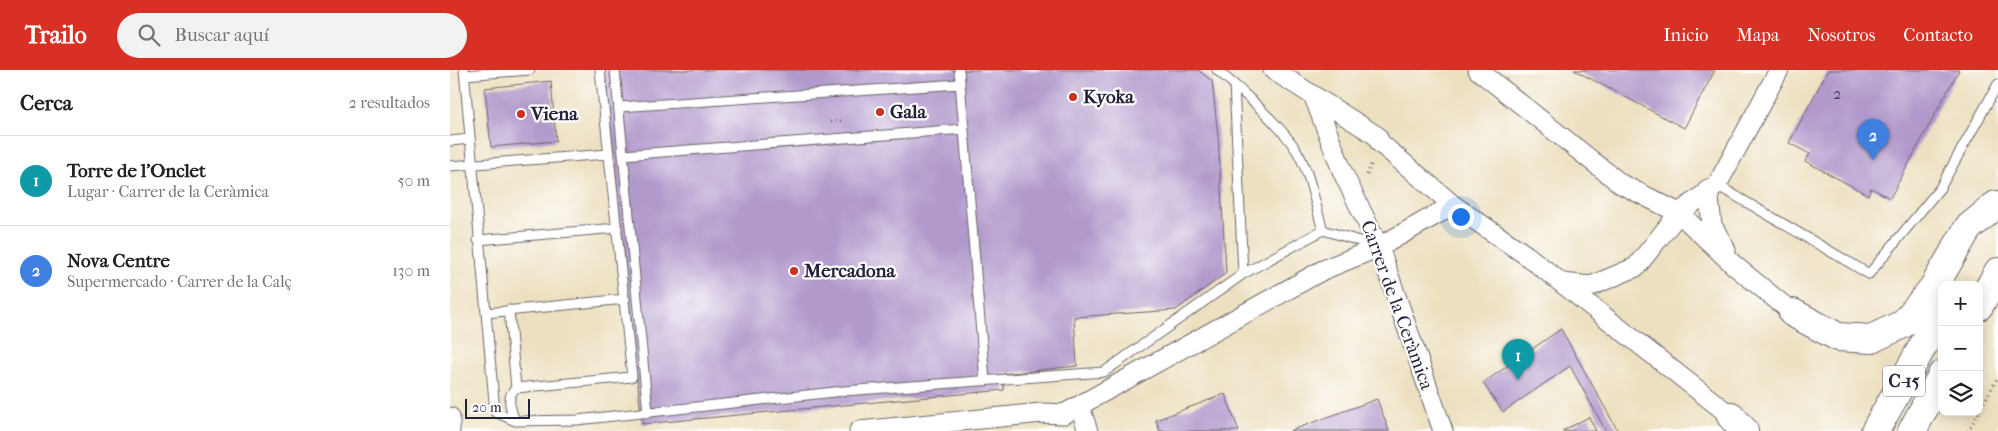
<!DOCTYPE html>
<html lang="es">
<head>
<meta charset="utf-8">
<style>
	:root { --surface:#fff; --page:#f2f2f2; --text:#202124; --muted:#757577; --line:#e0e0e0; --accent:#d93025 }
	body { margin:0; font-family:"IM FELL French Canon",serif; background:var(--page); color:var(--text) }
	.controls { position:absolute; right:15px; bottom:15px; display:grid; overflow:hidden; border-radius:10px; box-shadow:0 2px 12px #0003 }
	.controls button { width:45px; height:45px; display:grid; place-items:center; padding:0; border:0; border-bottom:1px solid var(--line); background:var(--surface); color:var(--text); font:25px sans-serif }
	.scale { position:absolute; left:15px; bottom:12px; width:65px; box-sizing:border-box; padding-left:5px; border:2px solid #22223b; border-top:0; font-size:14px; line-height:18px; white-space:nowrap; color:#22223b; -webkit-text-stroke:4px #fff; paint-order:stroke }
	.you { position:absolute; left:1010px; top:146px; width:18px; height:18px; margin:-12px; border:4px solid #fff; border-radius:50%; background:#1a73e8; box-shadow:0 0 0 8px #1a73e833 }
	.badge { display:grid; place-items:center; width:32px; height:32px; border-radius:50%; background:var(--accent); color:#fff; font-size:16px; font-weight:700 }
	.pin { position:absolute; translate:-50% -41px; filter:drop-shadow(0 1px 2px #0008) }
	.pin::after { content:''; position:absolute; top:26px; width:18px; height:15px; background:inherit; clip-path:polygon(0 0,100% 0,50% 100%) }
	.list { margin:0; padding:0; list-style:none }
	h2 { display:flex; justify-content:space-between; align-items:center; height:65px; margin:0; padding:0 20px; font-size:21px }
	h2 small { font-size:16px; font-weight:400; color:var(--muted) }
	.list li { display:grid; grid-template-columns:32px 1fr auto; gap:15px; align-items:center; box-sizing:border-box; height:90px; padding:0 20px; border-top:1px solid var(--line) }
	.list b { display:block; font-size:19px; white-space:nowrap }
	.list p { margin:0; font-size:16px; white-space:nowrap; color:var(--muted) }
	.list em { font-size:16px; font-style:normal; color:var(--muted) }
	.icon { flex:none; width:28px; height:28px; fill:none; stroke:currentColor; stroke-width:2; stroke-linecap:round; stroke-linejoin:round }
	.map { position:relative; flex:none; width:1548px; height:361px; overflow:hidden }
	header { display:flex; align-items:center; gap:30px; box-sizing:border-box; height:70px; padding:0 25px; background:var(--accent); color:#fff }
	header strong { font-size:24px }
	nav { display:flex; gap:28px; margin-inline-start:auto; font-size:18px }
	.search { width:350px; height:45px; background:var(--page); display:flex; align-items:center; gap:12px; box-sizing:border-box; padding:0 18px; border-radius:28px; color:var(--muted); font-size:19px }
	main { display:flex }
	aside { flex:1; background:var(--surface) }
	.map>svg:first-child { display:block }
	.building { fill:#b199cb }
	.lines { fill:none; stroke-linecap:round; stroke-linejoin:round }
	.service-casing { stroke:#69646a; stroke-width:11 }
	.minor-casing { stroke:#69646a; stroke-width:21 }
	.trunk-casing { stroke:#69646a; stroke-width:30 }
	.path { stroke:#69646a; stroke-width:3; stroke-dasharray:1 4; stroke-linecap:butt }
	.service { stroke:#fff; stroke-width:9 }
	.minor { stroke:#fff; stroke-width:19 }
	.trunk { stroke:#fff; stroke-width:28 }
	.poi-dot { fill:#c8321e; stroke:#fff; stroke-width:2 }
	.labels { text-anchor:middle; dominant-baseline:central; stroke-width:4.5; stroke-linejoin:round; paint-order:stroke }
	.number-label { font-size:16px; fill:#46405f }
	.shield { fill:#fff; stroke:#646476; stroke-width:1 }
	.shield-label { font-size:18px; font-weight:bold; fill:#22223b }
	.poi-label { font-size:19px; font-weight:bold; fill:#22223b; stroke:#fff; text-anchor:start }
	.street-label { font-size:19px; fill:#22223b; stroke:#fff }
</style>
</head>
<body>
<header>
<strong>Trailo</strong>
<div class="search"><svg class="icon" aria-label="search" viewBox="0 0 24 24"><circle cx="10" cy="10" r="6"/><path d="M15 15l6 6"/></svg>Buscar aquí</div>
<nav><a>Inicio</a><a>Mapa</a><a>Nosotros</a><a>Contacto</a></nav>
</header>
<main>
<aside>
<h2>Cerca<small>2 resultados</small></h2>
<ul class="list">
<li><span class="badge" style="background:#0f9aa8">1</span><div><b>Torre de l'Onclet</b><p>Lugar · Carrer de la Ceràmica</p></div><em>50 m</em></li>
<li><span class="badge" style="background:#3f7fe0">2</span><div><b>Nova Centre</b><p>Supermercado · Carrer de la Calç</p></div><em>130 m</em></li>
</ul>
</aside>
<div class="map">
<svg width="1548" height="361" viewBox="0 0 1548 361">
	<rect width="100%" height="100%" fill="#fff"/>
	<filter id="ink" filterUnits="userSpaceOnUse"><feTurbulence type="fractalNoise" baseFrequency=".02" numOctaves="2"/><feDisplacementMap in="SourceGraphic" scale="10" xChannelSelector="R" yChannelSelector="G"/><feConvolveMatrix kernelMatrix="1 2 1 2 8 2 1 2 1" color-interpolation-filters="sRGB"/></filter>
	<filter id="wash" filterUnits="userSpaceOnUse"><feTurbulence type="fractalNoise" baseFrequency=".0096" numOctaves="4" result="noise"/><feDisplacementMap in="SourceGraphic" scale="20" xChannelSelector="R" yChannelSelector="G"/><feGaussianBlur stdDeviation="1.12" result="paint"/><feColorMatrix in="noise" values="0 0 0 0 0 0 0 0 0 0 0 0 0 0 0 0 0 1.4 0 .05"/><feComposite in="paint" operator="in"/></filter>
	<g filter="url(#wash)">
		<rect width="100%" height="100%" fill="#ede0c0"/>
		<g id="blocks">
			<path class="building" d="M155,0H748L762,11L768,66L776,203L726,240L624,247L627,296L553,304L554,320L192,354Z
				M1124,0H1265L1234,58Z
				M1378,0H1509L1440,128L1421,118L1418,125L1355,91L1360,84L1339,73Z
				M101,11L106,71L41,77L35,18Z
				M1111,259L1168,361H1156L1120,296L1053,342L1033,313Z
				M775,324L789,361H710L706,350Z
				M927,329L939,361H840Z
				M1139,347L1146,361H1112Z"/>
		</g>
	</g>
	<g filter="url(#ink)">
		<use href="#blocks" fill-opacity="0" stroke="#69646a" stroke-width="1"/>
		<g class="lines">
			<defs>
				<path id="service" d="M14,0L45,342L65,351L127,350L394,321L654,302L793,204L873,160L926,176
					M165,0L198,343
					M509,0L535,311
					M767,0C789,18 834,58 848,83C861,106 865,135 873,160
					M15,5L80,0
					M784,14L793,204
					M169,37L510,14
					M0,71L20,69
					M173,85L514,59
					M0,96L158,84
					M1267,115L1419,204L1490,118L1548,14
					M28,170L167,158
					M59,240L66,318
					M36,243L175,229
					M65,351C61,339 55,327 66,318L182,307L150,0"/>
				<path id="minor" d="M823,0L927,66L930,73L1003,135L1076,185L1281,346
					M1028,0L1171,114L1229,143L1285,196L1343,243
					M864,27L893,103L929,177L993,361
					M1258,119L1262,155L1276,180
					M1112,213L1141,216L1186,197L1229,143L1267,115L1329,0
					M630,337L638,361
					M0,347V361
					M409,361L592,343L614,344L873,200L929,177L1003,135"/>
				<path id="trunk" d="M1529,236L1548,202
					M1343,243L1388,267L1421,269L1453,254L1483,218L1518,158L1546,135
					M1281,346L1294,361
					M1425,361L1492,242
					M1462,361L1492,305"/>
			</defs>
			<use href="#service" class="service-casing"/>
			<use href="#minor" class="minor-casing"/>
			<use href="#trunk" class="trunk-casing"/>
			<path class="path" d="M380,52L394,50
				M917,105L922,92
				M1529,341L1548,307
				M1518,361L1529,342"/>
			<use href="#service" class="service"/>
			<use href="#minor" class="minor"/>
			<use href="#trunk" class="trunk"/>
		</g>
	</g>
	<g class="poi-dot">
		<circle cx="623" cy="27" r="5"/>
		<circle cx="430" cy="42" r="5"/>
		<circle cx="71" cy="44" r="5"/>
		<circle cx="344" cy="201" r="5"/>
	</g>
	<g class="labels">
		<g class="number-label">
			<text x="1387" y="23">2</text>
		</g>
		<rect class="shield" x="1433" y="295.5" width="42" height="31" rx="4"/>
		<g class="shield-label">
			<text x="1454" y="311">C-15</text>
		</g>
		<g class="poi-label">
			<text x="633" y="27">Kyoka</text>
			<text x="440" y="42">Gala</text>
			<text x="81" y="44">Viena</text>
			<text x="354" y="201">Mercadona</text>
		</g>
		<g class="street-label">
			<text transform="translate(947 235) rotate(70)">Carrer de la Ceràmica</text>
		</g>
	</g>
</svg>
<div class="controls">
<button>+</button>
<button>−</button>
<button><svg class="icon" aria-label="layers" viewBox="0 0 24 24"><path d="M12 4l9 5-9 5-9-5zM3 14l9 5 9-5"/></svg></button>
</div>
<div class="scale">20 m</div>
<div class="you"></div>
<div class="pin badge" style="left:1068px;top:310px;background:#0f9aa8">1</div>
<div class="pin badge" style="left:1423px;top:90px;background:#3f7fe0">2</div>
</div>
</main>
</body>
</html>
